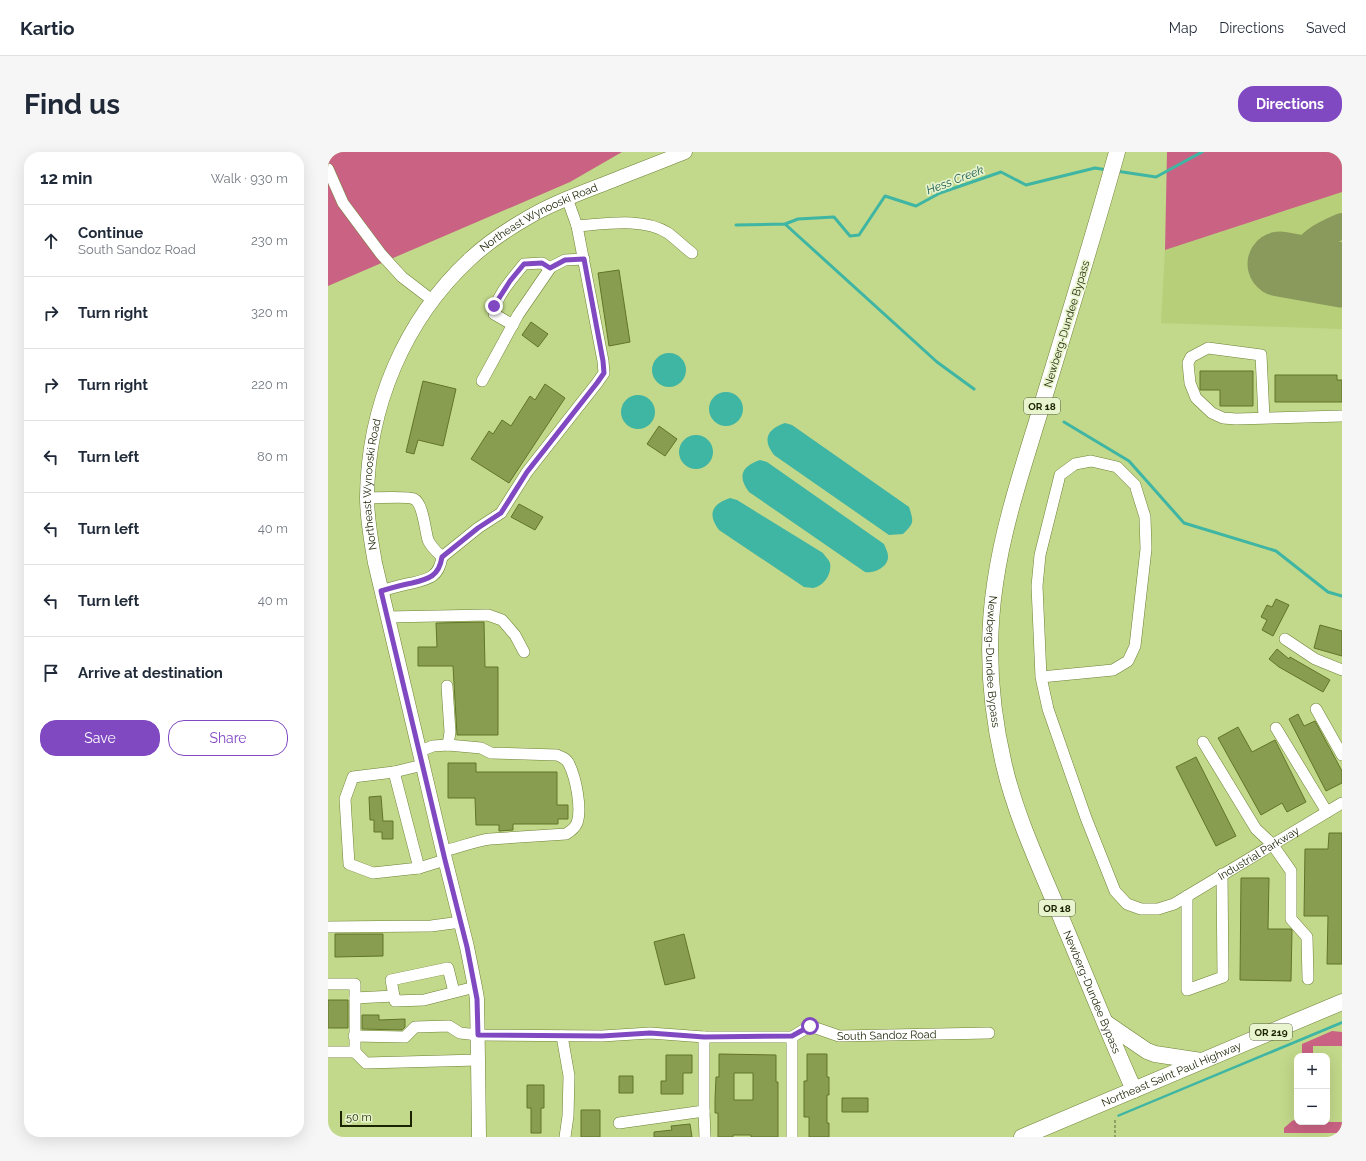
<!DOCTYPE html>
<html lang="en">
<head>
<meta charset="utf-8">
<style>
	:root { --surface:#fff; --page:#f6f6f7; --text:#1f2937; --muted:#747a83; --line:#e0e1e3; --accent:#8049c1 }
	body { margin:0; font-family:Raleway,sans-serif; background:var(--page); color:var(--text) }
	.controls { position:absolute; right:12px; bottom:12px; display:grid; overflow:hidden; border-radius:8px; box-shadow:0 4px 16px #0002 }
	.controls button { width:36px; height:36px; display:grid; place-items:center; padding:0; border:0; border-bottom:1px solid var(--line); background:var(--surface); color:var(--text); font:20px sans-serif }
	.scale { position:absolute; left:12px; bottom:10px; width:72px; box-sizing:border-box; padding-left:4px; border:2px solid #1b2303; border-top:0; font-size:11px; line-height:14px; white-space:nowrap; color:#1b2303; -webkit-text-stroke:3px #e8f4cd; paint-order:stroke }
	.stop { position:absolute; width:12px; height:12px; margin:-9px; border:3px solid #8049c1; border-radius:50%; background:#fff }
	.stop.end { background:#8049c1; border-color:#fff; box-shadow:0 1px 4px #0008 }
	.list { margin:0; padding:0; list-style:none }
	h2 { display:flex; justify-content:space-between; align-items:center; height:52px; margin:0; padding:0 16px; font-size:17px }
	h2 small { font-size:13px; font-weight:400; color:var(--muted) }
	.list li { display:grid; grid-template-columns:26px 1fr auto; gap:12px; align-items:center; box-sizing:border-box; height:72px; padding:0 16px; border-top:1px solid var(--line) }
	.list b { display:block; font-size:15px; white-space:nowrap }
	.list p { margin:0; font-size:13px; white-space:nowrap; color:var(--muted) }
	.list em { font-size:13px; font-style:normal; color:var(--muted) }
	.actions { display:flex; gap:8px; padding:12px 16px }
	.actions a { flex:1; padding:9px 0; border:1px solid var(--accent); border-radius:16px; text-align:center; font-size:14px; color:var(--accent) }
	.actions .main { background:var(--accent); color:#fff }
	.icon { flex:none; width:22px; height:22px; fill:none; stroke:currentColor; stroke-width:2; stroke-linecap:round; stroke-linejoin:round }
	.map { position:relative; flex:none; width:1014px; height:985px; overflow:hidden; border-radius:16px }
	header { display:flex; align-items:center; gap:24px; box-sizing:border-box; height:56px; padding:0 20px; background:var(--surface); border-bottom:1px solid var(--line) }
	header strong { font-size:19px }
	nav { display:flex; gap:22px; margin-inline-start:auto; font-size:14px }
	.intro { display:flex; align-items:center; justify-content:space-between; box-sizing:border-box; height:96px; padding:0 24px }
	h1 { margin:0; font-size:28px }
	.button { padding:10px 18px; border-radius:16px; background:var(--accent); color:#fff; font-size:14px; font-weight:700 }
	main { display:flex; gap:24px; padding:0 24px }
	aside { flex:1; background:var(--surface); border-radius:16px; box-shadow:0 4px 16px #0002 }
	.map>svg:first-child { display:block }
	.built { fill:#b7cf79 }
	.forest { fill:#c96283 }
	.water { fill:#3fb5a4 }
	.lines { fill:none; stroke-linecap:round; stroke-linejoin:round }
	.stream { stroke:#3fb5a4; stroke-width:3 }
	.taxiway { stroke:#8a9a5c; stroke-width:26 }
	.runway { stroke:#8a9a5c; stroke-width:65 }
	.building { fill:#899d51; stroke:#617427; fill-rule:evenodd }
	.minor-casing { stroke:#6f8236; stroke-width:12 }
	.major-casing { stroke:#6f8236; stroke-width:15 }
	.highway-casing { stroke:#6f8236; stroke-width:17 }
	.path { stroke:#7f8f54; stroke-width:1.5; stroke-dasharray:3 2; stroke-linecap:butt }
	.minor { stroke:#fff; stroke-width:11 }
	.major { stroke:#fff; stroke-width:14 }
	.highway { stroke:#fff; stroke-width:16 }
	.route { stroke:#8049c1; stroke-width:5 }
	.labels { text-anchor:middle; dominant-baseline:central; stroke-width:3.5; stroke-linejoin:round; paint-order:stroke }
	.shield { fill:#e8f4cd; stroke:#586240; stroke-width:1 }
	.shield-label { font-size:10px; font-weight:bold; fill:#1b2303 }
	.street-label { font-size:11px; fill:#1b2303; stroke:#e8f4cd }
	.water-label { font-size:12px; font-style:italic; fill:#226158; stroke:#e8f4cd }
</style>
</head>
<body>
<header>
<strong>Kartio</strong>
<nav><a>Map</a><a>Directions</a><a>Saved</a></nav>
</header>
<div class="intro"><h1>Find us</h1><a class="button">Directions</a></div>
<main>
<aside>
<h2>12 min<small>Walk · 930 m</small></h2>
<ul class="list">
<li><svg class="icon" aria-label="ahead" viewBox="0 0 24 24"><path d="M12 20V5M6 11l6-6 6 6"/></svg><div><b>Continue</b><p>South Sandoz Road</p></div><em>230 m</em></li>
<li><svg class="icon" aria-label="right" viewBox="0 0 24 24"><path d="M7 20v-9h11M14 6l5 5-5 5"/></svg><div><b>Turn right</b></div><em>320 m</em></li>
<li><svg class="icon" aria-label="right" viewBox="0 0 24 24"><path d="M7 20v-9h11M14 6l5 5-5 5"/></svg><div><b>Turn right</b></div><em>220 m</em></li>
<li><svg class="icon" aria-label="left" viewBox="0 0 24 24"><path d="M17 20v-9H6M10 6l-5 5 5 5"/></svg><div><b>Turn left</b></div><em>80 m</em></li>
<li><svg class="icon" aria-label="left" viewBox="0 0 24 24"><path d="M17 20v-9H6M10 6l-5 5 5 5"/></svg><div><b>Turn left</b></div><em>40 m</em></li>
<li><svg class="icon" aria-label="left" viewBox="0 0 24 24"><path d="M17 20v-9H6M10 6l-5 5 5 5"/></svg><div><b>Turn left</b></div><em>40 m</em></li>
<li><svg class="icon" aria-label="arrive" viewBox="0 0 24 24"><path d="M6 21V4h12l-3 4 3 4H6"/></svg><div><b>Arrive at destination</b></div></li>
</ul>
<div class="actions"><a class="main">Save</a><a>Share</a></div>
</aside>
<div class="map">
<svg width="1014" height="985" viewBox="0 0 1014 985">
	<rect width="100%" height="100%" fill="#c2d88a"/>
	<path class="built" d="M1014,40V177L833,171L837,98Z"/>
	<path class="forest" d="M0,0H294L242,30L0,134Z
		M839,0H1014V40L837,98Z
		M1004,879L1014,880V894H985V904H974V892Z
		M969,967V970H1014V981H956V976L964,969Z"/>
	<path class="water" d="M324 218a17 17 0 1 1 34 0a17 17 0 1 1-34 0Z
		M381 257a17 17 0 1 1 34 0a17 17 0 1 1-34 0Z
		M293 260a17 17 0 1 1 34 0a17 17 0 1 1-34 0Z
		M457,271L464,273L581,355C586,370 586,371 575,382L561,383L446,303C434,288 439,277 457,271Z
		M351 300a17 17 0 1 1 34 0a17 17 0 1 1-34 0Z
		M432,308L439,310L556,392C557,395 560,400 560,404C561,415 545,422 537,420L421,340C409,324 414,314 432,308Z
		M402,346L409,348L495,401C497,404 501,408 502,411C504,422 496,434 485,436C482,436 479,435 476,435L391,378C379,362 384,352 402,346Z
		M1014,869V872L790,965L789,963Z"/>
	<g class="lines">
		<path class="stream" d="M788,19L828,25L874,0
			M457,72L609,210L646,237
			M408,73L457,72L470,67L506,65L522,84L531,83L557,44L588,54L612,41L673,20L698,33L767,16L779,18
			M736,270L801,309L856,371L948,399L1000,440L1014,444"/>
		<path class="taxiway" d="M991,119C987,116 982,113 979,108C971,91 1003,79 1014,74"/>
		<path class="runway" d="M952,112L1014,123"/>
	</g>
	<path class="building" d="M291,118L302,190L281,194L270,121Z
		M203,170L220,182L210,195L194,183Z
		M872,219H925V254H892V238H872Z
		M947,223H1009V228H1014V250H947Z
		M95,229L128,237L115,294L90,288L86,302L78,300Z
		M217,232L237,246L181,331L143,307L161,279L165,282L174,268L183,274L202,244L207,248Z
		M331,274L349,287L337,304L319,292Z
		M191,352L215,365L207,378L183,365Z
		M948,447L961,453L945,484L934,478L939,468L933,465L939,453L944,455Z
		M156,470L157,515H170V583H129L125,514H90V495H109L108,471Z
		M992,473L1014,479V504L986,496Z
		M949,497L961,507L962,505L1002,528L995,540L951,515L941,507Z
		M970,562L976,574L987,569L1014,619V631L998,639L961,567Z
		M910,575L924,600L947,588L978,650L959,660L954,651L933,663L890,586Z
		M868,605L908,684L888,694L848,615Z
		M120,611H148V620H229V653H240V667H230V672H185V678L171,679V673H148L147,646H120Z
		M53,644L55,669H65V687H54V680H46V668H42L41,645Z
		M1001,681H1014V812H999L1000,764H976L977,697H1000Z
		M913,726H941L940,777H963L964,778L963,829L912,828Z
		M7,782H55V804L7,805Z
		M356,782L367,826L337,833L326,790Z
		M0,848H20V876H0Z
		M34,863H51V868L77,867V875L74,878L34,877Z
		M391,902L448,903V930H450V985H423V983H405V985H390V961H387V948L388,925H391ZM406,921H425V948H406Z
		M479,902H499V925H501V943H499V971H501V985H481V965H476V929H479Z
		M338,903H364V921H355V942H333V929H338Z
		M291,924H305V941H291Z
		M199,933H216V956H213V981H203V956H199Z
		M514,946H540V960H514Z
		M253,958H272V985H253Z
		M362,972L364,985H326V980L344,978L343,974Z"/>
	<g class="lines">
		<defs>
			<g id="minor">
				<path d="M0,17L15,51L53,102L74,125L104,148"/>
				<path d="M249,74C277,72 315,65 340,81C348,87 356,95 364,101"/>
				<path d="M185,173L166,162C167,145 185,126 196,112L214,111L222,116"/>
				<path d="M154,229L190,163L223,115L237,108L256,107"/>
				<path d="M936,266L933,203L880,196L863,205L860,211L862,231L868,246L884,261L895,266L908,267L1014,264"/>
				<path d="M39,346C47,346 81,344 86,347C95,351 97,378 100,388C103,395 109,400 114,405C111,425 101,427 84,431C73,433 63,436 53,439"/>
				<path d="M114,405L150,376L173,361L199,320L269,231L276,221L275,209L249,74L239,46"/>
				<path d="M59,465L160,463L174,468L187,483L196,500"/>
				<path d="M957,487L987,507L1014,518"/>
				<path id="s1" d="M713,525L785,518L800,509L807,494L818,397L817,365L807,333L789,315L763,309L747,312L732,323L712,403L709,434L713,525L720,557L758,666L787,739L799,752L813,757H830L846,752L1014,651"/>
				<path d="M119,534L122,580L120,593"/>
				<path d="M988,557L1014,603"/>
				<path d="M948,576L999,660"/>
				<path d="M875,590L928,677L944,692L963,719V767L979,785L980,827"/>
				<path d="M92,599L105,594L120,593L153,596L163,601L229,603C234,605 239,607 241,612C248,626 254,657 249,671C247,676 243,679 238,682L162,687C146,689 131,696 115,699"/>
				<path d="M95,613L66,620L25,625L17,647L21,712L45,721L91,716L117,708"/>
				<path d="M66,620L91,716"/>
				<path d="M859,744V838L895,825L894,722"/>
				<path d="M0,775L103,774L133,770"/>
				<path d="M0,832H27V846L66,844"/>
				<path d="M126,840L120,816L63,828L67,849L96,848L147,835"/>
				<path id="s2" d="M26,884L77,885L87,875L121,874L132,881L150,883L274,884L322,881L376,885H464L482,874L511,884L661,881"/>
				<path d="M234,884L241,924L240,964L237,985"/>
				<path d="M464,885V985"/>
				<path d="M0,900H27V846"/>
				<path d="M27,900L38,911L150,908"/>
				<path d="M376,959L377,985"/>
				<path d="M291,971L376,959V885"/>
			</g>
			<g id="major">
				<path id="s3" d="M151,985L150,908L149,847L147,835L139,795L115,699L47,411C43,389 39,367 39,345C40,255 76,168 142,107C159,91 180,77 201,65C225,51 250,42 276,32C303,21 330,11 357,0"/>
			</g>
			<g id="highway">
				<path id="s4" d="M789,0C766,82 741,164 716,246C698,307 676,368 667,432C658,492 662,554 676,613C687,661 710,711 729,756C755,817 779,878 806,938"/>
				<path d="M778,871L819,899L827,902L873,909"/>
				<path id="s5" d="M694,985L1014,850"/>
			</g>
		</defs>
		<use href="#minor" class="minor-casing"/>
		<use href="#major" class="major-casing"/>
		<use href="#highway" class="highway-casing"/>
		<path class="path" d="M787,968V985"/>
		<use href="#minor" class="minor"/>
		<use href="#major" class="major"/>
		<use href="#highway" class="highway"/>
	</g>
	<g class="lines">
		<path class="route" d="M166,154L182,129L196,112L214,111L222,116L237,108L256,107L275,209L276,221L269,231L199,320L173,361L150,376L114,405C111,424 101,427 84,431C73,433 63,436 53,439L117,708L139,795L149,847L150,883L274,884L322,881L376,885L464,884L482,874"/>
	</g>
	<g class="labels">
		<g class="shield">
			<rect x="696" y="246" width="36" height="16" rx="3"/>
			<rect x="711" y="748" width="36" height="16" rx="3"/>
			<rect x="922" y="872" width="42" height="16" rx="3"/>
		</g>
		<g class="shield-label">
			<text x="714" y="254">OR 18</text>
			<text x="729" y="756">OR 18</text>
			<text x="943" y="880">OR 219</text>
		</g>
		<g class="street-label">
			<text stroke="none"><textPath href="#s3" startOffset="1000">Northeast Wynooski Road</textPath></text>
			<text transform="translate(739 172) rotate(-73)">Newberg-Dundee Bypass</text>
			<text stroke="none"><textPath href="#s3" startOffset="665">Northeast Wynooski Road</textPath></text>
			<text stroke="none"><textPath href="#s4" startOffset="527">Newberg-Dundee Bypass</textPath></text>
			<text stroke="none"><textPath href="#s1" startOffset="953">Industrial Parkway</textPath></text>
			<text stroke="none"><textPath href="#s4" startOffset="875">Newberg-Dundee Bypass</textPath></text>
			<text stroke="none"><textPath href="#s2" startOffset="544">South Sandoz Road</textPath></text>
			<text stroke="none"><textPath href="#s5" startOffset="162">Northeast Saint Paul Highway</textPath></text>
		</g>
		<g class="water-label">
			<text transform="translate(627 28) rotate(-21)">Hess Creek</text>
		</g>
	</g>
</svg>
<div class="controls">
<button>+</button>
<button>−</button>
</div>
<div class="scale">50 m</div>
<div class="stop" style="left:482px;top:874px"></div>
<div class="stop end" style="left:166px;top:154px"></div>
</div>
</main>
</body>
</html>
